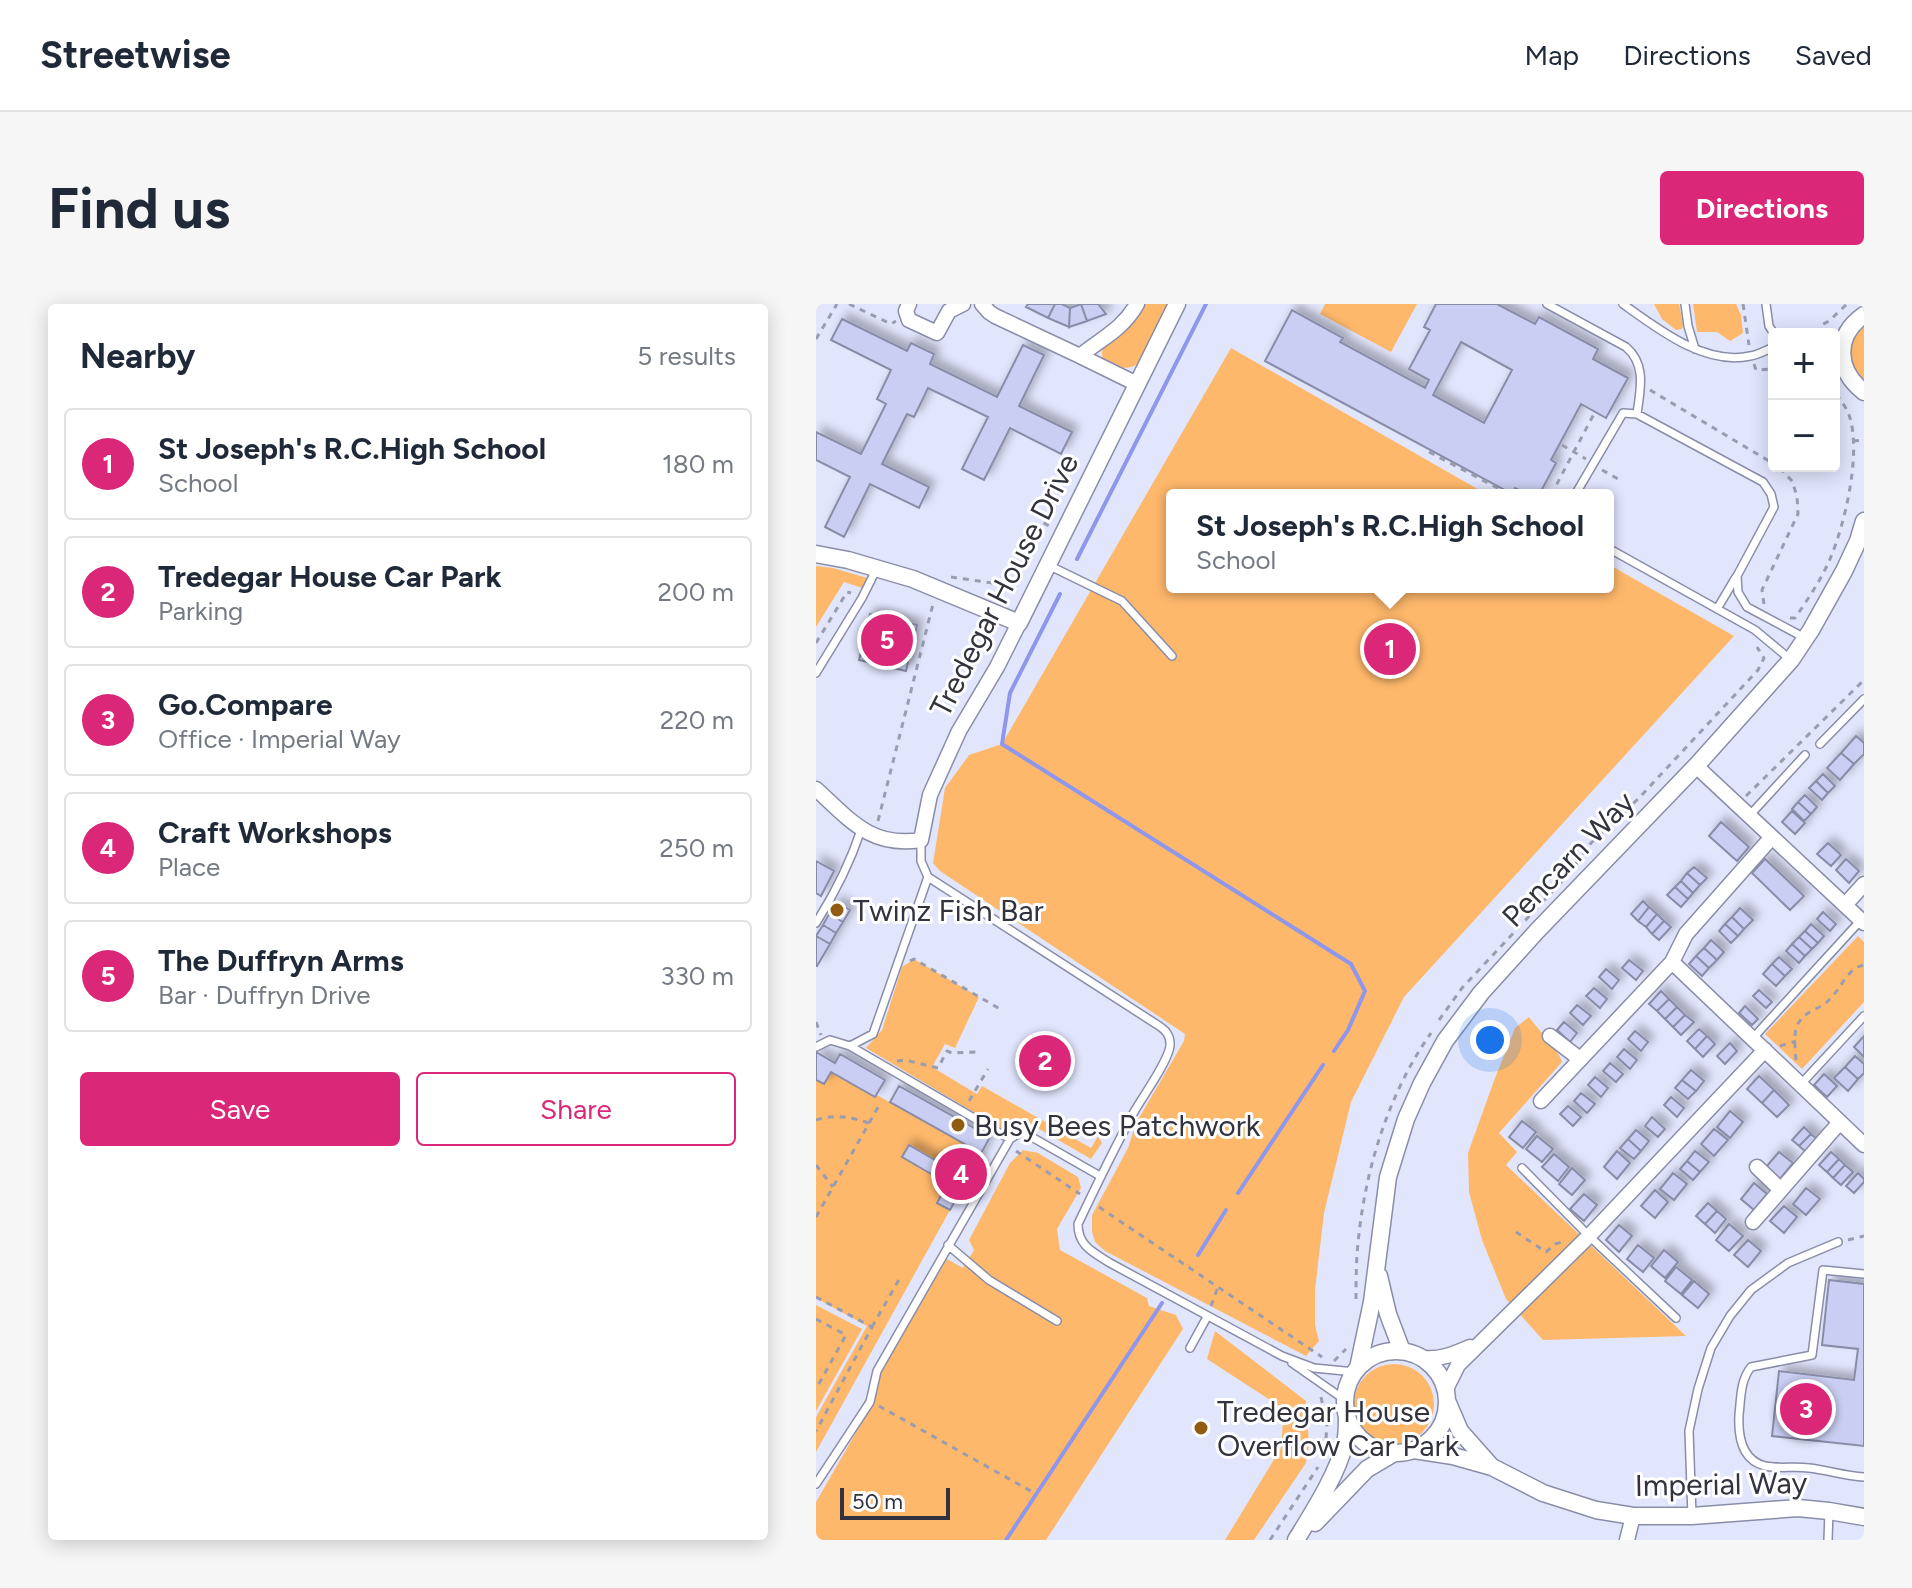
<!DOCTYPE html>
<html lang="en">
<head>
<meta charset="utf-8">
<style>
	:root { --surface:#fff; --page:#f6f6f7; --text:#1f2937; --muted:#747a83; --line:#e0e1e3; --accent:#db2777 }
	body { margin:0; font-family:Figtree,sans-serif; background:var(--page); color:var(--text) }
	.controls { position:absolute; right:24px; top:24px; display:grid; overflow:hidden; border-radius:8px; box-shadow:0 4px 20px #0003 }
	.controls button { width:72px; height:72px; display:grid; place-items:center; padding:0; border:0; border-bottom:2px solid var(--line); background:var(--surface); color:var(--text); font:40px sans-serif }
	.scale { position:absolute; left:24px; bottom:20px; width:110px; box-sizing:border-box; padding-left:8px; border:4px solid #32333f; border-top:0; font-size:22px; line-height:28px; white-space:nowrap; color:#32333f; -webkit-text-stroke:6px #fff; paint-order:stroke }
	.you { position:absolute; left:674px; top:736px; width:28px; height:28px; margin:-20px; border:6px solid #fff; border-radius:50%; background:#1a73e8; box-shadow:0 0 0 12px #1a73e833 }
	.badge { display:grid; place-items:center; width:52px; height:52px; border-radius:50%; background:var(--accent); color:#fff; font-size:26px; font-weight:700 }
	.pin { position:absolute; translate:-50% -50%; border:4px solid #fff; box-shadow:0 2px 8px #0006 }
	.popup { position:absolute; left:350px; top:185px; width:448px; height:104px; box-sizing:border-box; display:grid; place-content:center; border-radius:8px; background:var(--surface); filter:drop-shadow(0 2px 6px #0005); font-size:26px; white-space:nowrap; color:var(--muted) }
	.popup b { font-size:30px; color:var(--text) }
	.popup::after { content:''; position:absolute; left:50%; top:100%; margin-left:-16px; border:16px solid transparent; border-top-color:var(--surface) }
	.list { margin:0; padding:0; list-style:none }
	h2 { display:flex; justify-content:space-between; align-items:center; height:104px; margin:0; padding:0 32px; font-size:34px }
	h2 small { font-size:26px; font-weight:400; color:var(--muted) }
	.list li { display:grid; grid-template-columns:52px 1fr auto; gap:24px; align-items:center; box-sizing:border-box; height:112px; margin:0 16px 16px; padding:0 16px; border:2px solid var(--line); border-radius:8px }
	.list b { display:block; font-size:30px; white-space:nowrap }
	.list p { margin:0; font-size:26px; white-space:nowrap; color:var(--muted) }
	.list em { font-size:26px; font-style:normal; color:var(--muted) }
	.actions { display:flex; gap:16px; padding:24px 32px }
	.actions a { flex:1; padding:18px 0; border:2px solid var(--accent); border-radius:8px; text-align:center; font-size:28px; color:var(--accent) }
	.actions .main { background:var(--accent); color:#fff }
	.map { position:relative; flex:none; width:1048px; height:1236px; overflow:hidden; border-radius:8px }
	header { display:flex; align-items:center; gap:48px; box-sizing:border-box; height:112px; padding:0 40px; background:var(--surface); border-bottom:2px solid var(--line) }
	header strong { font-size:38px }
	nav { display:flex; gap:44px; margin-inline-start:auto; font-size:28px }
	.intro { display:flex; align-items:center; justify-content:space-between; box-sizing:border-box; height:192px; padding:0 48px }
	h1 { margin:0; font-size:56px }
	.button { padding:20px 36px; border-radius:8px; background:var(--accent); color:#fff; font-size:28px; font-weight:700 }
	main { display:flex; gap:48px; padding:0 48px }
	aside { flex:1; background:var(--surface); border-radius:8px; box-shadow:0 4px 20px #0003 }
	.map>svg:first-child { display:block }
	.green { fill:#feb86b }
	.lines { fill:none; stroke-linecap:round; stroke-linejoin:round }
	.stream { stroke:#8e97ec; stroke-width:4 }
	.building { fill:#c9cef2; stroke:#888ca7; stroke-width:2; fill-rule:evenodd; filter:url(#shadow) }
	.service-casing { stroke:#898da8; stroke-width:10 }
	.minor-casing { stroke:#898da8; stroke-width:17 }
	.tertiary-casing { stroke:#898da8; stroke-width:19 }
	.path { stroke:#9a9daf; stroke-width:3; stroke-dasharray:6 6; stroke-linecap:butt }
	.service { stroke:#fff; stroke-width:7 }
	.minor { stroke:#fff; stroke-width:14 }
	.tertiary { stroke:#fff; stroke-width:16 }
	.poi-dot { fill:#925b12; stroke:#fff; stroke-width:3 }
	.labels { text-anchor:middle; dominant-baseline:central; stroke-width:6; stroke-linejoin:round; paint-order:stroke }
	.street-label { font-size:30px; fill:#32333f; stroke:#fff }
	.poi-label { font-size:30px; fill:#32333f; stroke:#fff; text-anchor:start }
</style>
</head>
<body>
<header>
<strong>Streetwise</strong>
<nav><a>Map</a><a>Directions</a><a>Saved</a></nav>
</header>
<div class="intro"><h1>Find us</h1><a class="button">Directions</a></div>
<main>
<aside>
<h2>Nearby<small>5 results</small></h2>
<ul class="list">
<li><span class="badge">1</span><div><b>St Joseph's R.C.High School</b><p>School</p></div><em>180 m</em></li>
<li><span class="badge">2</span><div><b>Tredegar House Car Park</b><p>Parking</p></div><em>200 m</em></li>
<li><span class="badge">3</span><div><b>Go.Compare</b><p>Office · Imperial Way</p></div><em>220 m</em></li>
<li><span class="badge">4</span><div><b>Craft Workshops</b><p>Place</p></div><em>250 m</em></li>
<li><span class="badge">5</span><div><b>The Duffryn Arms</b><p>Bar · Duffryn Drive</p></div><em>330 m</em></li>
</ul>
<div class="actions"><a class="main">Save</a><a>Share</a></div>
</aside>
<div class="map">
<svg width="1048" height="1236" viewBox="0 0 1048 1236">
	<defs>
		<filter id="shadow"><feDropShadow dx="6" dy="-6" stdDeviation="4" flood-color="#0004"/></filter>
	</defs>
	<rect width="100%" height="100%" fill="#e2e6fd"/>
	<path class="green" d="M329,0H354L322,60C308,69 276,63 289,40L321,13Z
		M509,0H601L575,48L504,10Z
		M838,0H863L867,21L866,25L860,26L846,15Z
		M877,0H920L925,11L927,29L914,37L901,28H881Z
		M1048,21V76C1029,59 1028,38 1048,21Z
		M415,44L672,191H356V283H792V260L918,332L588,693L535,798L508,909L499,986V1021L503,1037L490,1052L289,947L279,938L276,928V911L312,844L320,819L368,737L369,730L124,567L117,559L129,484L153,451L186,440Z
		M0,262L17,264L51,274L46,284L28,278L0,323Z
		M1042,632L1048,638V698L986,765L949,730Z
		M98,655L163,693L139,744L129,740L116,763L161,790L166,782L275,844L282,832L286,839L275,855L211,818L200,827L193,829L50,744L66,726L86,663Z
		M713,713C721,724 744,748 746,758L683,829L701,848L690,861L870,1032L727,1036L690,995L666,936L653,888L652,849L679,774L699,724Z
		M15,768L58,793L61,791L152,842L121,898L134,906L0,1148V1113L51,1022L0,994V776Z
		M207,846L222,849L262,873L265,884L241,925L244,946L331,994L333,1002L360,1011L367,1025L230,1236H0V1198L42,1125V1108L131,955L147,964L158,946L153,936L194,859Z
		M0,1001L46,1025L0,1107Z
		M399,1027L490,1097L493,1141L490,1159L438,1236H409L465,1144L468,1105L391,1055Z
		M538 1100a40 40 0 1 1 80 0a40 40 0 1 1-80 0Z"/>
	<g class="lines">
		<path class="stream" d="M261,255L390,0
			M244,290L194,389L186,440L535,660L549,687L532,726L518,747
			M422,889L507,761
			M382,951L410,906
			M190,1236L346,999"/>
	</g>
	<path class="building" d="M212,0H239L232,14L210,3Z
		M239,0H246L254,4L253,23L232,14Z
		M265,0L271,17L253,23L254,4Z
		M265,0H282L290,10L271,17Z
		M620,0H681L719,20L723,13L782,45L777,55L812,74L790,114L765,100L735,156L740,159L723,191H713L699,184L696,190L449,57L476,6L527,34L524,38L609,84L613,76L593,65L614,26L608,23ZM645,38L696,66L668,119L617,91Z
		M26,15L91,47L95,39L118,50L114,60L181,93L207,41L228,51L203,102L256,128L245,150L194,124L168,176L146,165L172,113L112,84L98,113L91,110L66,160L113,183L103,204L54,180L28,233L9,223L34,173L0,156V128L45,150L70,100L61,95L75,66L15,36Z
		M54,310L101,321L90,367L43,356Z
		M1040,432L1048,439V450L1038,460L1025,449Z
		M1025,449L1038,460L1024,476L1011,464Z
		M1007,470L1019,482L1012,489L1000,477Z
		M1000,477L1012,489L1006,496L993,484Z
		M989,491L1001,503L995,510L982,498Z
		M982,498L995,510L988,517L976,505Z
		M976,507L989,519L979,530L966,518Z
		M905,518L933,543L921,557L893,532Z
		M1012,539L1025,551L1015,562L1001,550Z
		M949,555L988,592L974,606L936,569Z
		M1030,555L1043,567L1033,579L1020,566Z
		M0,557L18,567L5,592L0,589Z
		M878,563L891,574L884,581L871,569Z
		M871,569L884,581L877,589L865,577Z
		M865,577L877,589L872,595L859,583Z
		M859,583L872,595L865,603L851,591Z
		M827,597L833,603L822,617L815,610Z
		M20,598L34,606L27,618L13,610Z
		M833,603L841,610L830,623L822,617Z
		M924,604L937,616L928,625L916,613Z
		M1007,608L1020,620L1014,627L1001,615Z
		M13,610L27,618L20,629L7,621Z
		M841,610L848,617L836,630L830,623Z
		M916,613L928,625L922,632L909,620Z
		M848,617L855,623L843,636L836,630Z
		M909,620L922,632L915,639L903,627Z
		M995,620L1008,632L1002,639L989,627Z
		M7,621L20,629L14,640L0,632Z
		M989,627L1002,639L996,645L983,633Z
		M0,632L14,640L1,662H0Z
		M983,633L996,645L989,652L976,640Z
		M895,636L908,648L901,656L888,644Z
		M976,640L989,652L983,659L970,647Z
		M888,644L901,656L893,664L880,652Z
		M880,652L893,664L886,672L873,660Z
		M963,653L976,665L969,672L956,660Z
		M813,656L827,667L820,676L806,664Z
		M956,660L969,672L960,682L947,670Z
		M790,665L803,676L796,685L783,673Z
		M778,684L791,695L784,704L770,692Z
		M943,686L956,698L950,704L937,692Z
		M845,687L853,695L841,707L833,700Z
		M853,695L861,703L849,715L841,707Z
		M761,701L775,712L767,721L754,709Z
		M929,702L942,715L936,721L923,709Z
		M861,703L869,711L857,723L849,715Z
		M869,711L878,718L865,731L857,723Z
		M748,718L761,729L754,738L741,726Z
		M883,725L891,732L879,745L871,737Z
		M819,727L832,738L825,747L812,735Z
		M891,732L899,740L887,753L879,745Z
		M1048,732V753L1038,743Z
		M914,739L921,747L909,760L901,752Z
		M808,745L821,756L814,765L801,753Z
		M0,748L19,759L24,750L69,776L59,793L15,768L8,780L0,776Z
		M1039,752L1048,760V769L1042,775L1029,763Z
		M794,759L807,770L800,778L787,767Z
		M1029,763L1042,775L1032,787L1018,774Z
		M875,766L888,777L880,787L866,776Z
		M1008,770L1021,782L1011,793L998,781Z
		M943,772L958,786L946,799L931,785Z
		M779,773L792,784L785,793L772,781Z
		M866,776L880,787L872,795L859,784Z
		M83,782L174,833L134,906L121,899L152,842L74,798Z
		M958,786L973,801L961,813L946,799Z
		M765,789L779,800L771,809L758,797Z
		M855,793L868,804L861,813L848,801Z
		M752,802L765,813L757,822L744,810Z
		M914,807L927,818L914,834L901,823Z
		M836,813L849,825L842,833L829,822Z
		M706,817L720,828L707,844L693,833Z
		M988,823L995,830L983,842L976,836Z
		M898,825L912,836L898,852L885,840Z
		M820,826L833,837L825,847L812,835Z
		M995,830L1002,836L990,848L983,842Z
		M721,832L737,845L726,858L710,845Z
		M812,835L825,847L818,855L804,844Z
		M93,841L129,862L122,874L86,853Z
		M801,847L814,859L801,875L788,863Z
		M879,847L893,858L884,868L871,857Z
		M963,848L977,859L964,875L950,863Z
		M1015,848L1023,855L1011,868L1003,861Z
		M738,850L753,863L742,877L726,863Z
		M1023,855L1029,861L1017,874L1011,868Z
		M871,857L884,868L877,876L864,865Z
		M1029,861L1037,868L1025,881L1017,874Z
		M756,864L769,876L756,891L743,880Z
		M857,869L871,880L858,896L844,885Z
		M1042,869L1048,875V878L1038,889L1030,882Z
		M938,879L951,890L938,906L925,895Z
		M990,884L1004,895L990,911L977,900Z
		M839,886L852,898L839,914L825,902Z
		M768,890L781,901L768,917L754,905Z
		M892,899L901,907L889,920L880,912Z
		M968,902L981,913L968,929L954,917Z
		M901,907L910,915L899,929L889,920Z
		M913,920L927,932L913,947L900,936Z
		M803,921L816,932L803,948L790,936Z
		M932,936L945,947L932,963L918,951Z
		M822,941L838,954L827,968L811,955Z
		M848,946L862,958L849,974L835,962Z
		M860,963L876,976L865,990L849,977Z
		M1013,976L1048,980V1142L956,1132L963,1067L1038,1076L1042,1045L1006,1041Z
		M878,977L893,990L882,1004L866,991Z"/>
	<g class="lines">
		<defs>
			<path id="service" d="M731,0L810,43C831,61 824,86 821,110
				M807,0C842,25 889,62 934,52C942,51 950,46 958,43
				M869,0L872,22L879,45
				M950,0L953,22L958,30
				M759,191L807,109L821,110L947,178L955,190L958,203L921,272L922,288L931,303L989,334
				M792,244L939,326L975,356
				M232,261L306,297L356,352
				M901,305L920,273
				M0,369L46,294L60,266
				M1004,440L1048,395
				M933,512L989,451
				M105,536V557L112,573L337,718C347,724 355,729 354,742C352,758 327,792 318,808C298,845 280,882 262,920C262,942 277,948 294,959L466,1052L498,1064L539,1068
				M0,619C19,589 34,559 45,526
				M937,734L1045,616
				M34,742L57,730L112,573
				M0,743L14,736L34,742L194,835
				M985,780L1048,712
				M706,864L773,932L860,1014
				M132,941L173,976L241,1017
				M1048,970L1007,966L996,1051L935,1063C924,1077 925,1094 923,1111C922,1131 925,1156 949,1162C963,1165 978,1162 993,1164C1011,1166 1029,1172 1048,1173
				M374,1044L391,1013
				M476,1059L529,1096
				M0,1180L54,1098L61,1067L194,835L205,828L214,832L284,872
				M876,1212L873,1127L882,1085L895,1044L914,1012L935,986L972,959L1022,938
				M1012,1236L1013,1207"/>
			<path id="minor" d="M93,0L90,7L93,16L121,29L133,7L147,0
				M166,0L173,8L179,12L264,52C286,34 306,26 321,0
				M264,52L321,80
				M880,462L1048,619
				M0,485C34,516 55,544 105,536L114,491L143,427L181,363L203,319
				M956,533L870,630L856,658L1048,841
				M1029,601L1048,580
				M734,732L764,755
				M725,797L856,658
				M941,863L965,886
				M937,918L1024,818
				M606,1054C624,1056 638,1050 654,1043
				M630,1085L642,1061L773,932L949,746
				M811,1236L817,1212"/>
			<path id="tertiary" d="M1048,11C1018,32 1020,66 1048,88
				M0,250L32,256L97,275L203,319L361,0
				M563,972L572,1010L586,1047
				M529 1098a51 51 0 1 1 102 0a51 51 0 1 1-102 0Z
				M542,1064L556,998L572,873L590,815L606,779L629,737L665,689L721,627L880,462L975,356L995,326L1028,267L1042,237L1048,217
				M632,1099L644,1127L675,1162
				M598,1146L637,1152L676,1163L727,1189L780,1206L817,1212H876L982,1204L1013,1207L1048,1213
				M499,1219L551,1165L578,1149
				M480,1236C497,1208 521,1171 529,1139C531,1131 531,1122 531,1113"/>
		</defs>
		<use href="#service" class="service-casing"/>
		<use href="#minor" class="minor-casing"/>
		<use href="#tertiary" class="tertiary-casing"/>
		<path class="path" d="M33,0L75,20L80,17
			M927,0L933,41
			M1002,30L1004,22L1013,17L1031,0
			M0,35L21,0
			M938,60L940,66L958,65
			M834,86L958,160
			M1037,137L1048,136
			M746,141L770,155
			M613,148L695,191
			M786,166L804,176
			M735,191L779,108
			M135,273L190,281L199,277L226,218L235,223
			M948,300L946,286L982,210L981,192L976,177L962,162
			M974,314H979C992,295 1005,276 1014,255C1029,220 1045,151 1034,114C1031,104 1025,96 1018,88
			M0,339L31,288L35,289
			M930,492L1048,376
			M62,517L117,300
			M753,570L775,539L823,494L942,366L948,354L941,343
			M94,657L98,655L184,705
			M623,716L646,684L748,575
			M0,718L5,731
			M964,742L980,737
			M980,756C979,747 978,733 980,724C987,706 1002,707 1013,696C1025,685 1031,664 1048,661
			M81,757L89,756L122,764L131,747L136,749L161,748
			M153,797L172,765
			M0,816C19,810 34,813 53,819
			M200,847L264,890
			M0,861L17,883
			M283,903L506,1053
			M0,913L65,798
			M700,928L730,948L739,940L746,938
			M1032,936L1048,932
			M0,993L56,1023L0,1127
			M540,995C540,977 540,958 542,939C549,866 572,790 615,729
			M395,1002L402,983
			M0,1015L30,1031L0,1085
			M56,1023L85,972
			M518,1057L530,1045
			M505,1093L511,1120L509,1149
			M63,1102L220,1190
			M454,1236L502,1163"/>
		<use href="#service" class="service"/>
		<use href="#minor" class="minor"/>
		<use href="#tertiary" class="tertiary"/>
	</g>
	<g class="poi-dot">
		<circle cx="21" cy="606" r="8"/>
		<circle cx="142" cy="821" r="8"/>
		<circle cx="385" cy="1124" r="8"/>
	</g>
	<g class="labels">
		<g class="street-label">
			<text transform="translate(188 281) rotate(-63)">Tredegar House Drive</text>
			<text transform="translate(752 555) rotate(-46)">Pencarn Way</text>
			<text transform="translate(905 1180) rotate(-1)">Imperial Way</text>
		</g>
		<g class="poi-label">
			<text x="37" y="606">Twinz Fish Bar</text>
			<text x="158" y="821">Busy Bees Patchwork</text>
			<text x="401" y="1107">Tredegar House<tspan x="401" dy="34">Overflow Car Park</tspan></text>
		</g>
	</g>
</svg>
<div class="controls">
<button>+</button>
<button>−</button>
</div>
<div class="scale">50 m</div>
<div class="you"></div>
<div class="pin badge" style="left:574px;top:345px">1</div>
<div class="popup"><b>St Joseph's R.C.High School</b>School</div>
<div class="pin badge" style="left:229px;top:757px">2</div>
<div class="pin badge" style="left:990px;top:1105px">3</div>
<div class="pin badge" style="left:145px;top:870px">4</div>
<div class="pin badge" style="left:71px;top:336px">5</div>
</div>
</main>
</body>
</html>
